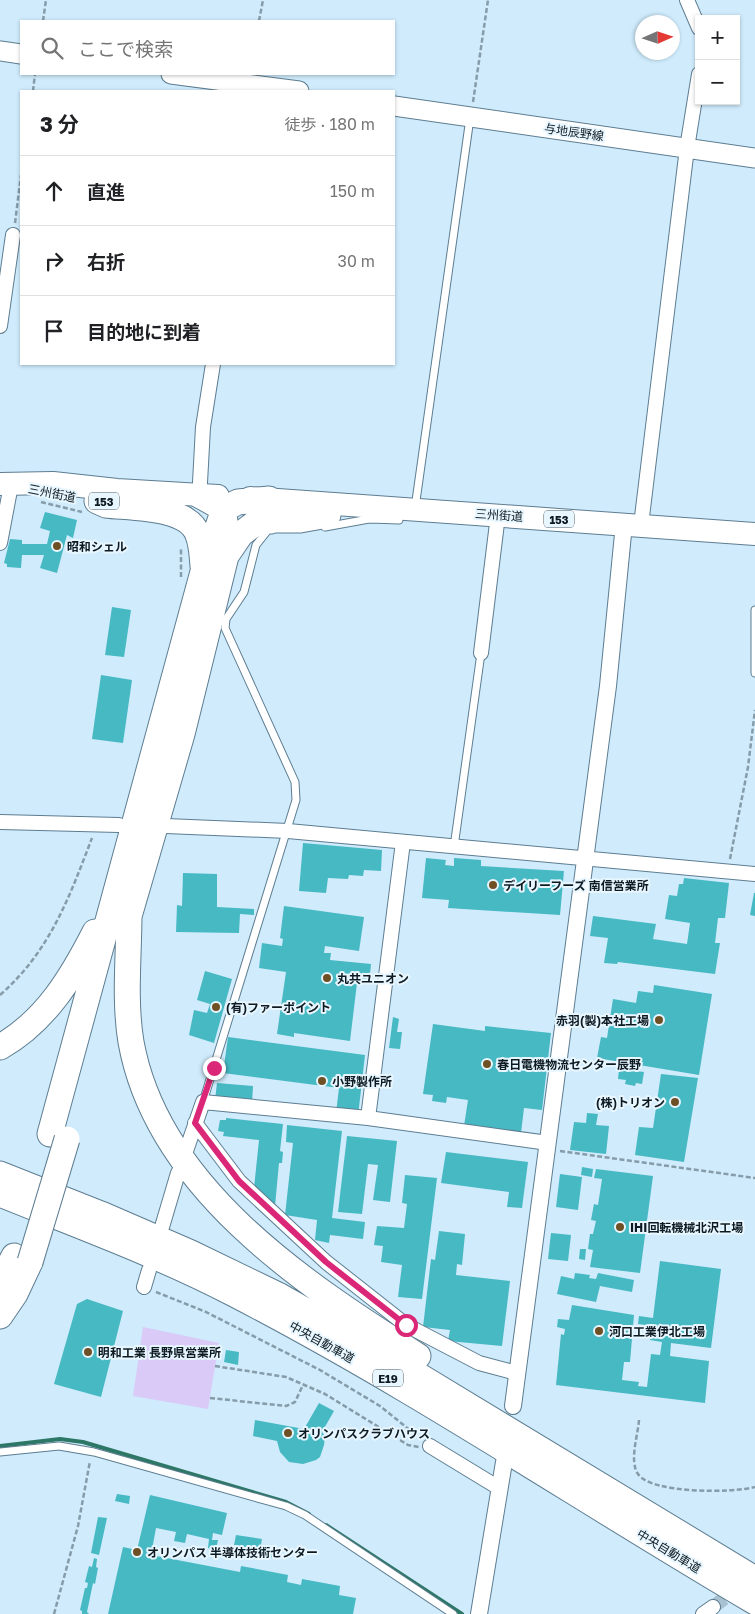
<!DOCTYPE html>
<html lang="ja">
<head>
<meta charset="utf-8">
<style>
	:root { --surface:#fff; --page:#f2f2f2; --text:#202124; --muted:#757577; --line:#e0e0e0 }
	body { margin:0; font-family:"Golos Text","Noto Sans JP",sans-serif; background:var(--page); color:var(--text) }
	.controls { position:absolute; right:15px; top:15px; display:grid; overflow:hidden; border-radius:0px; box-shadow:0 1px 4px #0004 }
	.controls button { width:45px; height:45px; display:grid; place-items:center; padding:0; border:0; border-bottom:1px solid var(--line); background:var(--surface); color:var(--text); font:25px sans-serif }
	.compass { position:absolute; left:635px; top:15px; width:45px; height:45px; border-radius:50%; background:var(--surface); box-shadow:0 1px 4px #0004; rotate:87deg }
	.stop { position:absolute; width:15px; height:15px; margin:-11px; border:4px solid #db2777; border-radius:50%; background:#fff }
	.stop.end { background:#db2777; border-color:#fff; box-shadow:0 1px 5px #0008 }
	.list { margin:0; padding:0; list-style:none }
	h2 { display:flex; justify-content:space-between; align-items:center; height:65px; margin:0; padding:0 20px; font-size:21px }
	h2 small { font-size:16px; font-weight:400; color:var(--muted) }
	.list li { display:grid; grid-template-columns:32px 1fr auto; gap:15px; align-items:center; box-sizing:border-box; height:70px; padding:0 20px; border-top:1px solid var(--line) }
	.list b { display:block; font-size:19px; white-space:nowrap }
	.list em { font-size:16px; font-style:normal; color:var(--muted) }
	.icon { flex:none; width:28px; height:28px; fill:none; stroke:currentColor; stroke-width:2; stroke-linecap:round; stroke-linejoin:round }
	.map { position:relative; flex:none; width:755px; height:1614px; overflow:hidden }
	.search { position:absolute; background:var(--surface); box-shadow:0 1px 4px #0004; left:20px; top:20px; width:375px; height:55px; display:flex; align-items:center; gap:12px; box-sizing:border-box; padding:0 18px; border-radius:0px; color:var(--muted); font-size:19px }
	.panel { position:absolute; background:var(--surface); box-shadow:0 1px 4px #0004; left:20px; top:90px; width:375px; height:275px; border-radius:0px }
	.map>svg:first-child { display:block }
	.green { fill:#dacaf7 }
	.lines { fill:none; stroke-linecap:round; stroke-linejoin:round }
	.stream { stroke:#2d7766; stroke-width:4 }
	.building { fill:#46b9c3 }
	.minor-tunnel { stroke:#a8c1d0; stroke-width:14; stroke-dasharray:14 7; stroke-linecap:butt }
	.service-casing { stroke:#5d7d91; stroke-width:9 }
	.minor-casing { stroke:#5d7d91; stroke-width:16 }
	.tertiary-casing { stroke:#5d7d91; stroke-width:18 }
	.secondary-casing { stroke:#5d7d91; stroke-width:21 }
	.trunk-casing { stroke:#5d7d91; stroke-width:24 }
	.motorway-casing { stroke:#5d7d91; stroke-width:27 }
	.path { stroke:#869ca9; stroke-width:2.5; stroke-dasharray:5 2.5; stroke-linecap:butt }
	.service { stroke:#fff; stroke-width:7 }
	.minor { stroke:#fff; stroke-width:14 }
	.tertiary { stroke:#fff; stroke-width:16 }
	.secondary { stroke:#fff; stroke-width:19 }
	.trunk { stroke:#fff; stroke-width:22 }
	.motorway { stroke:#fff; stroke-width:25 }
	.motorway-bridge-casing { stroke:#5d7d91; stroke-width:27; stroke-linecap:butt }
	.motorway-bridge { stroke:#fff; stroke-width:25 }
	.route { stroke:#db2777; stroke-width:6 }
	.poi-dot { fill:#6e5024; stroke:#e8f6ff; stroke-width:2 }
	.labels { text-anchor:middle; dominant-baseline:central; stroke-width:4; stroke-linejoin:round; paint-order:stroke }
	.shield { fill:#e8f6ff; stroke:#4f5c64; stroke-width:1 }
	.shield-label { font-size:11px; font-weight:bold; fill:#0d1a21 }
	.street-label { font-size:12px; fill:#0d1a21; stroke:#e8f6ff }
	.poi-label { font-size:12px; font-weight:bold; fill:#0d1a21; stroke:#e8f6ff; text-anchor:start }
</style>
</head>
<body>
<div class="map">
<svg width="755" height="1614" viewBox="0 0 755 1614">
	<rect width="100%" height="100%" fill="#cfebfc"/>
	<path class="green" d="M143,1327L219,1343L208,1409L133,1396Z"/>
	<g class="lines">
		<path class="stream" d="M0,1446L60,1439L83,1442L286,1502L309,1514
			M326,1525L462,1614"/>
	</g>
	<path class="building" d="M45,512L77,520L73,538L67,535L57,573L40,568L44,555H22L21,568L7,567V564L4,563L10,539L22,540V544H47L50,531L40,528Z
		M112,607L131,610L124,657L105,655Z
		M101,675L132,680L123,743L92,739Z
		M303,843L382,850L381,871L364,870L363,876L349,875L348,879L328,878L326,893L299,891Z
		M426,858L446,860L445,865L454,866V858L481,860V866L564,871L560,915L448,908L449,900L422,898Z
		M183,873L217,874V907L254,909V915L240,914L239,933L176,932L177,905L182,906Z
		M684,878L729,883L725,918H718L715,943H720L715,974L618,962L617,964L604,963L608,938L590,936L593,916L656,924L653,939L687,944L690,923L665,919L669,895L677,896L679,884H683Z
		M754,893H755V916L750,915Z
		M284,906L364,917L359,951L325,946L324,953H331L330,960L371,964L369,984L357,983L350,1041L294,1033V1037L277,1034L286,972L259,968L262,943L282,946L283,939L280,938Z
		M205,971L232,979L214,1043L189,1035L194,1010L207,1013L210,1004L197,1000Z
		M654,985L712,994L699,1075L597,1058L601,1037L607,1038L613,999L636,1003L638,991L653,993Z
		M393,1017L399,1019L397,1032H402L400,1049L389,1048Z
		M433,1024L485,1031V1026L551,1033L542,1110L524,1108L521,1133L464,1126L468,1100L447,1097L446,1103L432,1101L433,1095L423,1094Z
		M228,1037L365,1055L358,1116L336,1113L339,1088L223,1073Z
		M619,1069L644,1072L642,1084L636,1083L635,1086L625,1084L626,1080L618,1079Z
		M661,1074L698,1078L684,1162L635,1155L639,1127L653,1128Z
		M217,1083L253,1086L252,1103L215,1100Z
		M587,1113L598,1114L596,1125L609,1126L606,1154L570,1150L574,1122L586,1123Z
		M226,1118L283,1124L280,1151L283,1152L282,1163H279L275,1206L254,1188L259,1140L223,1136L224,1132L218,1131L220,1120H226Z
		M287,1125L342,1131L332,1218L365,1222L363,1239L330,1235L329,1243L315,1240L317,1220L285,1215L293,1143L286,1142Z
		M347,1136L397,1141L390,1202L373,1200L378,1165L368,1164L362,1214L338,1212Z
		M446,1152L528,1162L522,1208L507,1207L509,1192L441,1183Z
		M582,1167L593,1169L592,1177L581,1175Z
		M596,1169L653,1176L640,1273L590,1267L593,1250L588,1249L590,1234H593L596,1221L591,1220L594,1204L598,1205L602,1179L594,1178Z
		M560,1174L582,1177L578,1210L556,1207Z
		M405,1175L437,1178L422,1299L398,1297L402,1265L381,1262L383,1246L374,1245L377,1226L404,1228L407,1204L402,1203Z
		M439,1231L465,1234L462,1265L457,1264L456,1275L510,1281L502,1346L448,1341L450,1330L423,1327L431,1259L435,1260Z
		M551,1233L571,1235L568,1261L548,1259Z
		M580,1249H586L585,1260L579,1259Z
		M660,1261L721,1269L711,1348L671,1343L670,1356L709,1361L705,1403L556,1385L561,1334L564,1335L565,1329L557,1327L558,1319L569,1320L572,1305L634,1315L630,1362H624L622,1380L639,1382L638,1386L647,1387L651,1354L660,1355L662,1342L650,1340L652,1326L638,1324L639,1316L653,1318Z
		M575,1273L590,1275L589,1278L596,1279L598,1273L634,1280L632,1292L600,1286L596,1302L557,1294L561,1276L574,1279Z
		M87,1299L123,1311L101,1397L54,1384L77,1304Z
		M226,1350L239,1352L238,1365L224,1362Z
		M319,1403L334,1411L322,1432L325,1436L324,1445L320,1457L316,1460L303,1464L289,1462L280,1452L277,1441L253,1436L255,1420L304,1429Z
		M117,1494L130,1496L129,1504L115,1501Z
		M150,1495L227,1513L222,1535L213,1533L212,1540H218L216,1550L208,1548L209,1539L187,1534L185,1543L174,1541L176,1532L156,1528L151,1555L240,1572L241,1566L288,1575L287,1582L301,1585L302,1579L340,1586L339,1595L356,1598L353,1614H108L123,1547L137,1550Z
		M98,1517L107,1518L99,1555L91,1553Z
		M236,1535L262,1539L260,1550L234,1545Z
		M264,1551L276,1553L275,1558L263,1556Z
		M94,1558L97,1559L96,1567L98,1568L95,1584L93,1583L87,1612L89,1614H82V1611L80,1610L85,1588H87L88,1583L85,1582L89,1566L92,1567Z"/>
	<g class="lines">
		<path class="minor-tunnel" d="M713,1607L738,1588"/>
		<defs>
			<path id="service" d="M415,508L470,118
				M325,527L369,519L399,520
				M755,610V673
				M454,847L481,653
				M203,1102L296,800L295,782L225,628L226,619L244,592L256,545L268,530H272
				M0,1452L59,1446L94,1452L286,1506L305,1515L453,1614"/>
			<path id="minor" d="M687,0L699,28
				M0,326L13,235
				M199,501L203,427L213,364
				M641,525L687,148L699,74
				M0,543L11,485
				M481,653L498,515
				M0,822L119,825
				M166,826L288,831L755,874
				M403,842L368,1118L548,1143
				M195,1123L239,1181L326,1262L406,1325L479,1363L517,1373
				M186,1151L203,1102L368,1118
				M162,1227L178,1173
				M144,1287L149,1270
				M430,1446L499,1488
				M703,1614L713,1607"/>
			<path id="tertiary" d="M513,1406L608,686L624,524
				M479,1614L504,1462"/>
			<path id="secondary" d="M0,51L21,54
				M171,74L299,91
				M394,106L755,158"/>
			<path id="trunk" d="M0,484L53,483L117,490L218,496
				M250,498L755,534"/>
			<path id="motorway" d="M199,495L224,509
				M97,501L106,505C131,508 189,506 198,535C202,545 202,556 203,566
				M226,556L241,534L254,524L266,520H300L328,515
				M129,913C129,955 124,1000 131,1042C157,1187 303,1283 418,1356
				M125,930L182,734L226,556L225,521
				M0,1047C46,1021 72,977 95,932
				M50,1134L204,568L224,509L238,502L269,499
				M0,1174L101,1214L191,1253L280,1296L398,1363L755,1579
				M0,1194C79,1226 159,1255 234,1294C414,1387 581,1500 755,1602
				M0,1284L14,1256
				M0,1316L15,1294L30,1262"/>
		</defs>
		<use href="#service" class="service-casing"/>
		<use href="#minor" class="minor-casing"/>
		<use href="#tertiary" class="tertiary-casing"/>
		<use href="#secondary" class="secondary-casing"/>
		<use href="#trunk" class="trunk-casing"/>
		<use href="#motorway" class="motorway-casing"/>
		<path class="path" d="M43,21L46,0
			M259,21L263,0
			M33,91L35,74
			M473,102L488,0
			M15,223L21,175
			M41,502L82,512
			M181,577V548
			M730,859L748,767L755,710
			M0,995C50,951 69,898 92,838
			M560,1151L755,1178
			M156,1292L206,1312L320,1370L380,1406L421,1439
			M215,1366L286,1377L325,1394L408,1445L419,1447
			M210,1398L286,1406L295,1402L303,1385
			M639,1420C638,1435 629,1461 638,1474C651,1494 734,1493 755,1487
			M54,1614L78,1526L90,1461"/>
		<use href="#service" class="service"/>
		<use href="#minor" class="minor"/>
		<use href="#tertiary" class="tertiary"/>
		<use href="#secondary" class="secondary"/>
		<use href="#trunk" class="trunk"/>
		<use href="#motorway" class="motorway"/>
		<defs>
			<path id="motorway-bridge" d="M30,1262L67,1139"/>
		</defs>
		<use href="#motorway-bridge" class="motorway-bridge-casing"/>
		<use href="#motorway-bridge" class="motorway-bridge"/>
	</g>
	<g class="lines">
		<path class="route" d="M214,1068L195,1123L239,1181L326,1262L406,1325"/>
	</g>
	<g class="poi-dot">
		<circle cx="57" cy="546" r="5"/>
		<circle cx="493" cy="885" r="5"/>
		<circle cx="327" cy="978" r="5"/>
		<circle cx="216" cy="1007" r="5"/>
		<circle cx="659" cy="1020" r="5"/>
		<circle cx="487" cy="1064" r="5"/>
		<circle cx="322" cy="1081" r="5"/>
		<circle cx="675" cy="1102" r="5"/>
		<circle cx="620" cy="1227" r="5"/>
		<circle cx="599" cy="1331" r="5"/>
		<circle cx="88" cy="1352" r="5"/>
		<circle cx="288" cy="1433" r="5"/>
		<circle cx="137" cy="1552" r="5"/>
	</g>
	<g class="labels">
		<g class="shield">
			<rect x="89" y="492.5" width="30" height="17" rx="4"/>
			<rect x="544" y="510.5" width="30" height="17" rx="4"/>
			<rect x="373" y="1369.5" width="30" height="17" rx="4"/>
		</g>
		<g class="shield-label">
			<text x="104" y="501">153</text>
			<text x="559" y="519">153</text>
			<text x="388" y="1378">E19</text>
		</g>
		<g class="street-label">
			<text transform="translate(574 132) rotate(8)">与地辰野線</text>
			<text transform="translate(52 493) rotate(11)">三州街道</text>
			<text transform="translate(499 515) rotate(4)">三州街道</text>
			<text transform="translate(322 1342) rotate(29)">中央自動車道</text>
			<text transform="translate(669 1551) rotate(31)">中央自動車道</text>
		</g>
		<g class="poi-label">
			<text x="67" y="546">昭和シェル</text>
			<text x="503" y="885">デイリーフーズ 南信営業所</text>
			<text x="337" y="978">丸共ユニオン</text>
			<text x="226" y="1007">(有)ファーポイント</text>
			<text x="649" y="1020" text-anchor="end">赤羽(製)本社工場</text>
			<text x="497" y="1064">春日電機物流センター辰野</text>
			<text x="332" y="1081">小野製作所</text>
			<text x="665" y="1102" text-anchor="end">(株)トリオン</text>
			<text x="630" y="1227">IHI回転機械北沢工場</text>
			<text x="609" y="1331">河口工業伊北工場</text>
			<text x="98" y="1352">明和工業 長野県営業所</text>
			<text x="298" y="1433">オリンパスクラブハウス</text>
			<text x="147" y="1552">オリンパス 半導体技術センター</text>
		</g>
	</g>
</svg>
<div class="controls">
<button>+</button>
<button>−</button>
</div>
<svg class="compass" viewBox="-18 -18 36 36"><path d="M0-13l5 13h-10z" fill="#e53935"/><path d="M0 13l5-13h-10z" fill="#757577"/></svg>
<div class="stop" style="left:406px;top:1325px"></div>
<div class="stop end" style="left:214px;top:1068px"></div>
<div class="search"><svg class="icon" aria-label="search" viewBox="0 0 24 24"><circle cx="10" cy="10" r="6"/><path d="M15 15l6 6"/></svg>ここで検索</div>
<section class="panel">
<h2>3 分<small>徒歩 · 180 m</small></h2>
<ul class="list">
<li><svg class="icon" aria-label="ahead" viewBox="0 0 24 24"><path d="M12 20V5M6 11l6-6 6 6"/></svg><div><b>直進</b></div><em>150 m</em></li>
<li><svg class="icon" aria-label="right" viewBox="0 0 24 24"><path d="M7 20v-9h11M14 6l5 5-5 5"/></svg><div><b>右折</b></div><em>30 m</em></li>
<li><svg class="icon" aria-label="arrive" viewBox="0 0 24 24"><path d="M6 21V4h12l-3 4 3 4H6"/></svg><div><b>目的地に到着</b></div></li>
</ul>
</section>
</div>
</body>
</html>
